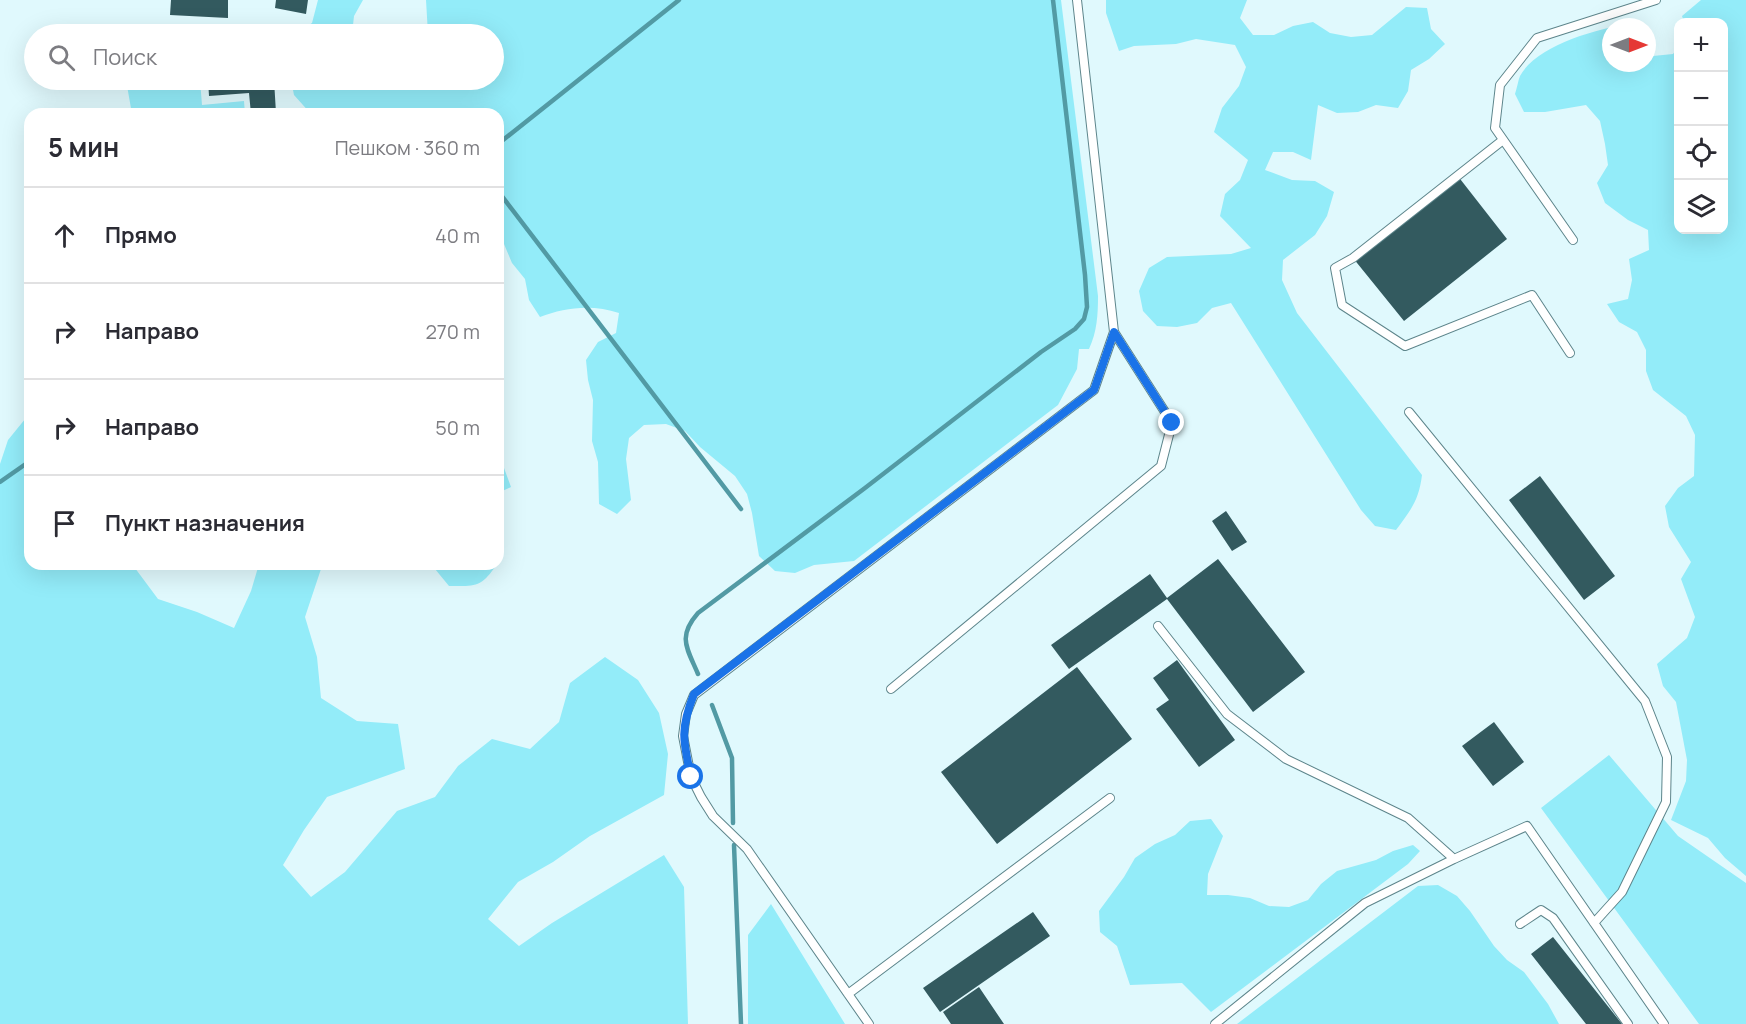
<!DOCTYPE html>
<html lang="ru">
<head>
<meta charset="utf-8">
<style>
	:root { --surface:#fff; --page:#f2f2f3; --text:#2b2b33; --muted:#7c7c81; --line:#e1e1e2 }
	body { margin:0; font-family:Manrope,sans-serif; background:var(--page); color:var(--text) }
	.controls { position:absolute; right:18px; top:18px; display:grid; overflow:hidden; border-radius:12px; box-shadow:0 6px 24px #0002 }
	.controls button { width:54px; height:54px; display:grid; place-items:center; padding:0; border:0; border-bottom:2px solid var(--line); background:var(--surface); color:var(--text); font:30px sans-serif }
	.compass { position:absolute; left:1602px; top:18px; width:54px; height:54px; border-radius:50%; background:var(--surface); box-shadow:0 6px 24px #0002; rotate:90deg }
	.stop { position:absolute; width:18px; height:18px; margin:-14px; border:4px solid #1a73e8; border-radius:50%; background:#fff }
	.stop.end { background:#1a73e8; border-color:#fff; box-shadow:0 2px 6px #0008 }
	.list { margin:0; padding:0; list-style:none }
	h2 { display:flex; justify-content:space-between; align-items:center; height:78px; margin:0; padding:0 24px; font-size:26px }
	h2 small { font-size:20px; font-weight:400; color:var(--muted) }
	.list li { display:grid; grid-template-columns:39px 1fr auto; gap:18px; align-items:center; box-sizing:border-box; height:96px; padding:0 24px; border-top:2px solid var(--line) }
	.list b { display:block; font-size:22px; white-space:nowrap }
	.list em { font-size:20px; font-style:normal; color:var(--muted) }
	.icon { flex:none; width:33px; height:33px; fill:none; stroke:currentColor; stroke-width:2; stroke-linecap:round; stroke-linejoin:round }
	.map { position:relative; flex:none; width:1746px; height:1024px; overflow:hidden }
	.search { position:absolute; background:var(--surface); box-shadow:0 6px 24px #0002; left:24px; top:24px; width:480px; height:66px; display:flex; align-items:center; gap:15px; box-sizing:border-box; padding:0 21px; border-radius:33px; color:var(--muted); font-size:22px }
	.panel { position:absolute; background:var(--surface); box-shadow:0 6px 24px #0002; left:24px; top:108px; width:480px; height:462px; border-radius:18px }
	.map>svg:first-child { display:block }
	.green { fill:#93ecf9 }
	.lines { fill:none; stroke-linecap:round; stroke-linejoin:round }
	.stream { stroke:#529aa4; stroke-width:4.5 }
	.building { fill:#335a5f }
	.service-casing { stroke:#5d858b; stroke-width:10 }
	.service { stroke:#fff; stroke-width:8 }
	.route { stroke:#1a73e8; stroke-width:8 }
</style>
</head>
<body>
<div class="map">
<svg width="1746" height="1024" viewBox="0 0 1746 1024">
	<rect width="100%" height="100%" fill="#e0f9fd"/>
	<path class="green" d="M318,0H363L354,16L352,34H295L312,23Z
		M426,0H1061L1098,296C1098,315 1097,332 1089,349H1079L1077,369L1058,405L854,561L814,565L795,573L775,571L759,556L752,513L747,494L735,476L700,447L685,431L666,424L644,425L629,438L626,459L631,500L617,514L599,504L598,462L592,441L593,400L588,380L586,360L598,342L616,333L619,313C593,304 565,307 540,317L529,300L525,279L512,263L504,244L498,214V114H311L294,95L291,80H494V34H428Z
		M1106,0H1247L1240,18L1253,35H1274L1293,26L1313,22L1330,33L1351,37L1372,35L1406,7L1427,8L1431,29L1445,44L1429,59L1411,70L1408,91L1398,108L1376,105L1358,112L1337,113L1318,105L1311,160L1293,152H1273L1265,170L1292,180L1315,181L1334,192L1327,216L1315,235L1283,260L1282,280L1297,313L1422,475C1419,500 1411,510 1396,530L1375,526L1361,510L1231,303L1212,308L1197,323L1177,327L1157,326L1143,311L1139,291L1149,268L1167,257L1231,254L1251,248L1220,216L1225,194L1240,180L1248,160L1214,132L1222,108L1239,86L1246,67L1235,45L1196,39L1176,44L1134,46L1119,51L1106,13Z
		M1701,0H1746V876L1725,858L1708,838L1671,820L1686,781L1687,760L1676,702L1663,686L1657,664L1687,638L1695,617L1681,579L1691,562L1669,527L1665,506L1678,488L1694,476L1695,435L1686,416L1653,390L1646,371V350L1637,332L1619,322L1607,304L1628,299L1632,280L1629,259L1649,250L1648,230L1628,220L1605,203L1597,183L1608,165L1605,144L1600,121L1586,105L1545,112H1524L1515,94C1517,88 1518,81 1520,76C1536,46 1596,29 1628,24L1630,27H1611V63H1647V47L1653,56L1673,54L1678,47V230H1724V22H1684L1682,16Z
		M126,80H200L202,105L244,101L245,114H132Z
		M30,413V564H132L158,599L197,612L234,628L251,591L259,564H325L321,569L305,617L317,657L321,698L357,721L398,724L405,769L327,797L304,830L283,865L311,897L345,872L397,811L435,797L458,766L492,739L530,749L559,722L570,683L605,657L638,680L659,713L668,754L664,795L590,836L553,862L518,882L488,919L519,946L552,923L664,855L684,887L688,1024H0V464L8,440Z
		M498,467L504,468L511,487L498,493Z
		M435,564H497C481,588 476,586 449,586L435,569Z
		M1609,755L1678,836L1746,883V1024H1699L1541,808Z
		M1211,819L1223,836L1208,874L1207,895H1228L1250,898L1269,906L1289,907L1308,900L1321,884L1337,871L1376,860L1393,851L1413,845L1420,851L1408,864L1211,1012L1182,983L1130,985L1117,946L1100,932L1099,911L1124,877L1135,858L1155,844L1175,835L1190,821Z
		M1438,885L1457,896L1470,911L1494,946L1507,960L1524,972L1548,1004L1559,1024H1237L1418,886Z
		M771,904L845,1024H748V935Z"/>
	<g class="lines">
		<path class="stream" d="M498,144L679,0
			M498,191L741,509
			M0,482L30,461
			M698,674C687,648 677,637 698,613L865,488L1041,352L1075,329L1084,319L1087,307L1085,275L1053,0
			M712,705L732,758L733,823
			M734,845L741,1024"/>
	</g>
	<path class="building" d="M171,0H228V18L170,15Z
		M276,0H308L306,14L275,8Z
		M208,80H274L276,113L251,114L249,93L209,96Z
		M1457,175L1507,239L1404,321L1353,258Z
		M1540,476L1615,576L1584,600L1509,500Z
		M1226,511L1247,542L1232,551L1212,521Z
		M1218,559L1305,672L1253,712L1167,599L1069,669L1051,645L1150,574L1167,598Z
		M1177,660L1235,740L1199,767L1156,709L1169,700L1153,678Z
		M1077,667L1132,739L997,844L941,772Z
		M1494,722L1524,762L1493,786L1462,746Z
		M1033,912L1050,936L940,1012L923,988Z
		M1553,937L1622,1024H1586L1531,954Z
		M979,987L1004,1024H951L943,1012Z"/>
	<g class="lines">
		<defs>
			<path id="service" d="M1503,140L1353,258L1335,268L1342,305L1405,346L1532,295L1570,353
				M1573,240L1495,128L1500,85L1537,38L1656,0
				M1409,412L1645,701L1667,757L1666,802L1622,892L1594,923
				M1158,626L1227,714L1286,759L1408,818L1454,859L1527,826L1664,1024
				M891,689L1161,466L1172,423L1114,332
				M1520,924L1541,910L1553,918L1628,1024
				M848,994L1110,798
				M869,1024L747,849L713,816L701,797L691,777L683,736L686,714L694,695L1094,390L1114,332L1077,0
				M1215,1024L1365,903L1454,859"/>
		</defs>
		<use href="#service" class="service-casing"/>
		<use href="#service" class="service"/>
	</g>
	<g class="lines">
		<path class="route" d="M691,777C683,741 680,729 694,694L1094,390L1114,332L1172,423"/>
	</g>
</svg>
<div class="controls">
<button>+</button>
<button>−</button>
<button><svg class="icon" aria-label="locate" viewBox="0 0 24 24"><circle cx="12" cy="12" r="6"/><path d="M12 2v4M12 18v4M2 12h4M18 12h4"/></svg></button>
<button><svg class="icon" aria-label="layers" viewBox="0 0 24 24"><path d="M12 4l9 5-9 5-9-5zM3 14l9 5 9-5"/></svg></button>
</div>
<svg class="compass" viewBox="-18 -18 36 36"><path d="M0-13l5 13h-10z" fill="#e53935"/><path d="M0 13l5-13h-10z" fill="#7c7c81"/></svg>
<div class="stop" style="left:691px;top:777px"></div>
<div class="stop end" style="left:1172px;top:423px"></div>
<div class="search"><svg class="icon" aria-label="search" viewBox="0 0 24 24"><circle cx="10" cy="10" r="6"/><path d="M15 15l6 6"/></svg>Поиск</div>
<section class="panel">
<h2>5 мин<small>Пешком · 360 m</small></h2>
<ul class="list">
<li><svg class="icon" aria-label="ahead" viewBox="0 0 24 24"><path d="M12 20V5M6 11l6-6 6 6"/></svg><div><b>Прямо</b></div><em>40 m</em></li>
<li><svg class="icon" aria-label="right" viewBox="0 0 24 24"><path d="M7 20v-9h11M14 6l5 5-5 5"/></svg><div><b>Направо</b></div><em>270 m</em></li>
<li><svg class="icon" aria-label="right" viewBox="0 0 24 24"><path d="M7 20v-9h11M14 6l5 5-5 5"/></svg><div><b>Направо</b></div><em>50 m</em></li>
<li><svg class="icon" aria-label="arrive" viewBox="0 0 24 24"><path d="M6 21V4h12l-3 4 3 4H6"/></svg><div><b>Пункт назначения</b></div></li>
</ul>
</section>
</div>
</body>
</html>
